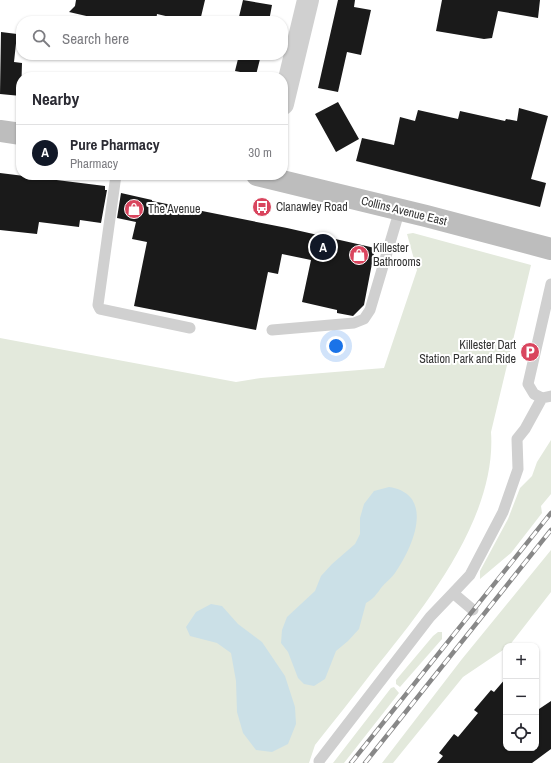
<!DOCTYPE html>
<html lang="en">
<head>
<meta charset="utf-8">
<style>
	:root { --surface:#fff; --page:#f2f2f3; --text:#2b2b33; --muted:#7c7c81; --line:#e1e1e2; --accent:#111827 }
	body { margin:0; font-family:"Archivo Narrow",sans-serif; background:var(--page); color:var(--text) }
	.controls { position:absolute; right:12px; bottom:12px; display:grid; overflow:hidden; border-radius:8px; box-shadow:0 1px 3px #0004 }
	.controls button { width:36px; height:36px; display:grid; place-items:center; padding:0; border:0; border-bottom:1px solid var(--line); background:var(--surface); color:var(--text); font:20px sans-serif }
	.you { position:absolute; left:336px; top:346px; width:14px; height:14px; margin:-10px; border:3px solid #fff; border-radius:50%; background:#1a73e8; box-shadow:0 0 0 6px #1a73e833 }
	.badge { display:grid; place-items:center; width:26px; height:26px; border-radius:50%; background:var(--accent); color:#fff; font-size:13px; font-weight:700 }
	.pin { position:absolute; translate:-50% -50%; border:2px solid #fff; box-shadow:0 1px 4px #0006 }
	.list { margin:0; padding:0; list-style:none }
	h2 { display:flex; justify-content:space-between; align-items:center; height:52px; margin:0; padding:0 16px; font-size:17px }
	h2 small { font-size:13px; font-weight:400; color:var(--muted) }
	.list li { display:grid; grid-template-columns:26px 1fr auto; gap:12px; align-items:center; box-sizing:border-box; height:56px; padding:0 16px; border-top:1px solid var(--line) }
	.list b { display:block; font-size:15px; white-space:nowrap }
	.list p { margin:0; font-size:13px; white-space:nowrap; color:var(--muted) }
	.list em { font-size:13px; font-style:normal; color:var(--muted) }
	.icon { flex:none; width:22px; height:22px; fill:none; stroke:currentColor; stroke-width:2; stroke-linecap:round; stroke-linejoin:round }
	.map { position:relative; flex:none; width:551px; height:763px; overflow:hidden }
	.search { position:absolute; background:var(--surface); box-shadow:0 1px 3px #0004; left:16px; top:16px; width:272px; height:44px; display:flex; align-items:center; gap:10px; box-sizing:border-box; padding:0 14px; border-radius:16px; color:var(--muted); font-size:15px }
	.panel { position:absolute; background:var(--surface); box-shadow:0 1px 3px #0004; left:16px; top:72px; width:272px; height:108px; border-radius:16px }
	.map>svg:first-child { display:block }
	.green { fill:#e3e9dc }
	.water { fill:#cbe0e7 }
	.building { fill:#1a1a1a }
	.lines { fill:none; stroke-linecap:round; stroke-linejoin:round }
	.service { stroke:#d0d0d0; stroke-width:11 }
	.minor { stroke:#d0d0d0; stroke-width:22 }
	.secondary { stroke:#bdbdbd; stroke-width:22 }
	.rail-casing { stroke:#888; stroke-width:4.5 }
	.rail { stroke:#fff; stroke-width:3; stroke-dasharray:9; stroke-linecap:butt }
	.labels { text-anchor:middle; dominant-baseline:central; stroke-width:4; stroke-linejoin:round; paint-order:stroke }
	.poi-label { font-size:12px; fill:#333; stroke:#fff; text-anchor:start }
	.street-label { font-size:12px; fill:#333; stroke:#fff }
</style>
</head>
<body>
<div class="map">
<svg width="551" height="763" viewBox="0 0 551 763">
	<rect width="100%" height="100%" fill="#fff"/>
	<path class="green" d="M413,233L531,265L491,432C497,518 424,608 373,671C354,696 334,721 315,745L309,763H0V338L236,382L261,378L384,368L417,270L407,234Z
		M551,440V494L541,506L542,513L511,553L480,579V571L508,519L520,488L532,476L537,462Z
		M551,550V592L509,646H506V648L463,677L393,763H382L462,659Z
		M438,632H442V639L400,687L396,684V680L433,636Z
		M394,687L399,693L344,763H333L391,688Z"/>
	<path class="water" d="M389,487C436,494 413,547 395,573C390,580 383,584 379,591C374,597 373,599 366,603L359,629L348,641L336,651L325,679L314,686L304,684L298,678L288,652L281,643L282,630L287,617L315,591L321,576L332,564L355,544L360,534V518L364,504L374,491Z
		M211,604L222,606L238,624L262,642L285,676L295,707L296,724L288,744L272,752L256,750L243,733L237,712L236,681L231,653L217,643L190,636L186,627L196,612Z"/>
	<path class="building" d="M76,0H205L200,21H187L157,14L156,21H138L116,16L114,21H108L69,12L75,6Z
		M243,0L272,5L269,21H238Z
		M338,0H355L354,7L371,10L361,55L347,52L338,92L318,88Z
		M442,0H540L538,18L498,11L492,38L484,39L436,31Z
		M1,32L17,34L14,62L22,63L21,96L0,94Z
		M239,55H261L256,75L235,71Z
		M338,102L359,139L336,152L315,114Z
		M519,108L548,116L531,179L546,183L540,207L356,161L362,138L394,145L400,117L415,121L418,110L458,119L460,111L505,121L506,119L517,121Z
		M0,173L105,186V190H107L101,223L80,220L79,227L39,222L37,234L0,230Z
		M121,193L152,200V201L287,228L375,248L364,305L353,316L337,313V310L302,302L311,260L282,254L278,274L268,272L256,330L134,306L147,242L132,239L136,222L117,218Z
		M506,678V748H536V711L551,701V749L532,763H437L443,756L439,753L454,734L458,737L478,713L474,710L491,690L494,692Z"/>
	<g class="lines">
		<path class="service" d="M116,175L98,305L100,309L190,328
			M551,284L528,384L534,394L542,398L551,396
			M272,330L354,323L364,319L370,310L400,209
			M473,610L453,593L470,575L503,512L518,469L517,439L525,429L542,398
			M319,761L430,617L453,593"/>
		<path class="minor" d="M283,104L308,0"/>
		<path class="secondary" d="M0,131L21,134
			M257,175L426,216L551,249"/>
		<defs>
			<path id="rail" d="M351,763L551,513
				M365,763L551,530"/>
		</defs>
		<use href="#rail" class="rail-casing"/>
		<use href="#rail" class="rail"/>
	</g>
	<defs>
		<symbol id="bus-disc" viewBox="-11 -11 22 22"><circle r="9.5" fill="#d9455e" stroke="#fff"/><path d="M-5-6H5V4H4V6H2V4H-2V6H-4V4H-5ZM-3.5-4V0h7V-4ZM-3.5 1.2v1.5H-2V1.2ZM2 1.2v1.5H3.5V1.2Z" fill="#fff"/></symbol>
		<symbol id="shop-disc" viewBox="-11 -11 22 22"><circle r="9.5" fill="#d9455e" stroke="#fff"/><path d="M-5-2.5h2.3a2.7 3.5 0 0 1 5.4 0H5L5.5 6h-11ZM-1.5-2.5h3a1.5 2.3 0 0 0-3 0Z" fill="#fff"/></symbol>
		<symbol id="parking-disc" viewBox="-11 -11 22 22"><circle r="9.5" fill="#d9455e" stroke="#fff"/><path d="M-3.5-5.5H1a3.5 3.5 0 0 1 0 7H-1V5.5H-3.5ZM-1-3.4V-.6H.8a1.4 1.4 0 0 0 0-2.8Z" fill="#fff"/></symbol>
	</defs>
	<g fill-rule="evenodd">
		<use href="#bus-disc" x="251" y="196" width="22" height="22"/>
		<use href="#shop-disc" x="123" y="198" width="22" height="22"/>
		<use href="#shop-disc" x="348" y="244" width="22" height="22"/>
		<use href="#parking-disc" x="519" y="341" width="22" height="22"/>
	</g>
	<g class="labels">
		<g class="poi-label">
			<text x="276" y="207">Clanawley Road</text>
			<text x="148" y="209">The Avenue</text>
			<text x="373" y="248">Killester<tspan x="373" dy="14">Bathrooms</tspan></text>
			<text x="516" y="345" text-anchor="end">Killester Dart<tspan x="516" dy="14">Station Park and Ride</tspan></text>
		</g>
		<g class="street-label">
			<text transform="translate(404 211) rotate(14)">Collins Avenue East</text>
		</g>
	</g>
</svg>
<div class="controls">
<button>+</button>
<button>−</button>
<button><svg class="icon" aria-label="locate" viewBox="0 0 24 24"><circle cx="12" cy="12" r="6"/><path d="M12 2v4M12 18v4M2 12h4M18 12h4"/></svg></button>
</div>
<div class="you"></div>
<div class="pin badge" style="left:323px;top:247px">A</div>
<div class="search"><svg class="icon" aria-label="search" viewBox="0 0 24 24"><circle cx="10" cy="10" r="6"/><path d="M15 15l6 6"/></svg>Search here</div>
<section class="panel">
<h2>Nearby<small></small></h2>
<ul class="list">
<li><span class="badge">A</span><div><b>Pure Pharmacy</b><p>Pharmacy</p></div><em>30 m</em></li>
</ul>
</section>
</div>
</body>
</html>
